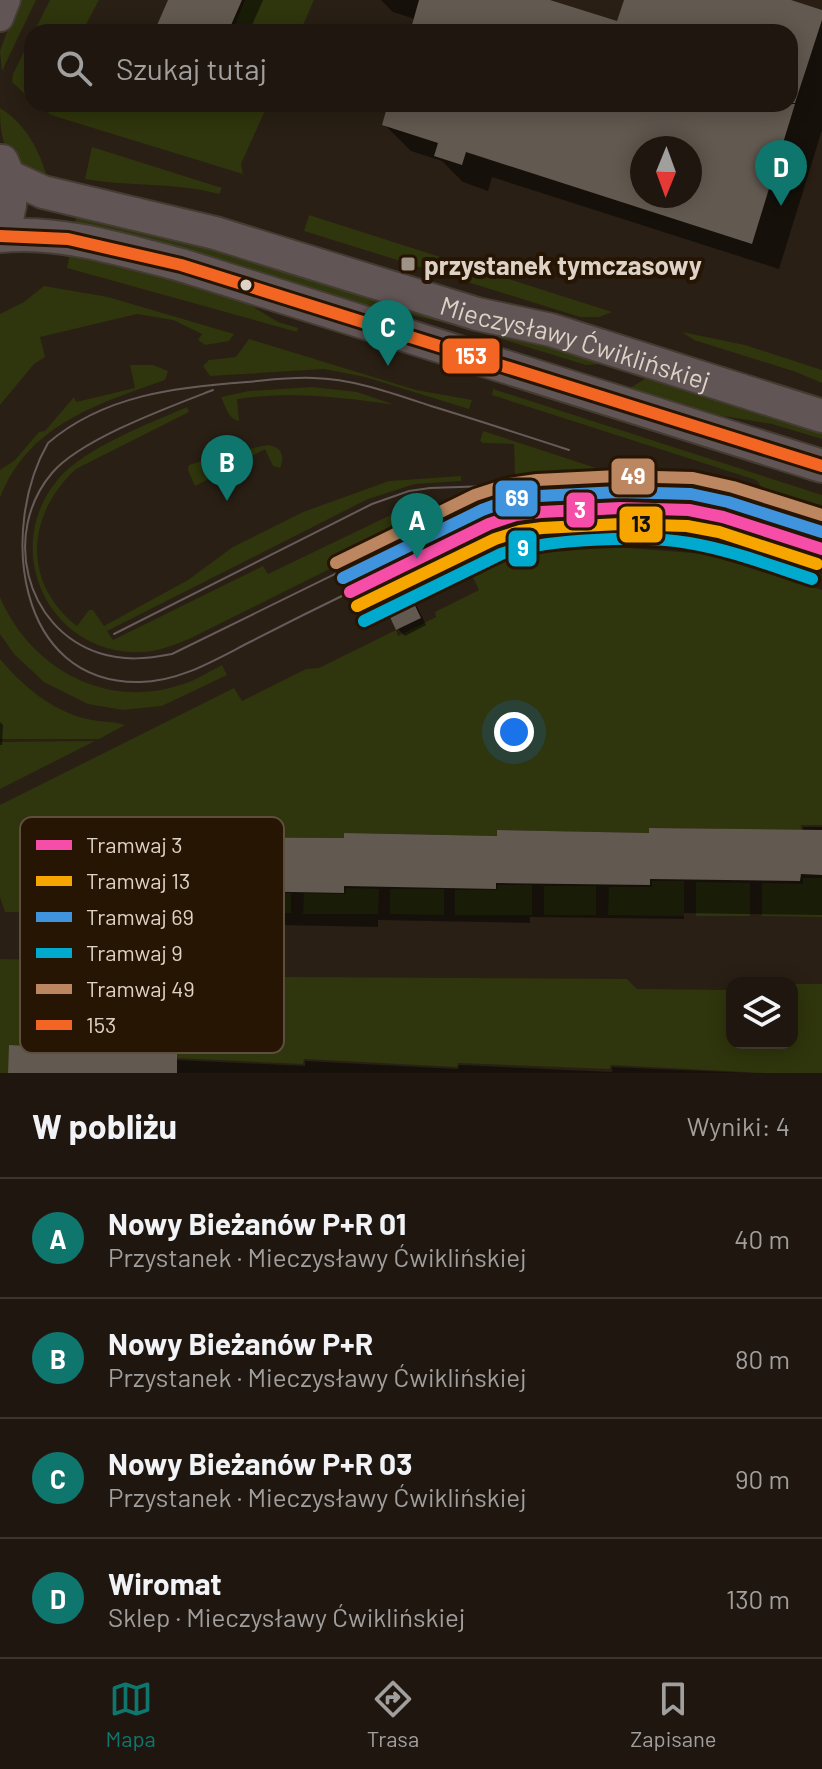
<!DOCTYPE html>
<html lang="pl">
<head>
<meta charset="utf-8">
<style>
	:root { --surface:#1f170f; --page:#272018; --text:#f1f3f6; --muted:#a19f9e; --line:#3c362f; --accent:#0f766e }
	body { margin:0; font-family:Barlow,sans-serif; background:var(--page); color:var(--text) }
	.controls { position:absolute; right:24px; bottom:24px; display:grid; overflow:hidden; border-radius:16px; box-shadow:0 4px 20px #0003 }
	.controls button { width:72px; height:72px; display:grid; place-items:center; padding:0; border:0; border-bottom:2px solid var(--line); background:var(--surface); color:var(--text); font:40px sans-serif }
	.compass { position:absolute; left:630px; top:136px; width:72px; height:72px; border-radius:50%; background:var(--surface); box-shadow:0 4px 20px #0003; rotate:181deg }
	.you { position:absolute; left:514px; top:732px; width:28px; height:28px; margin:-20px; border:6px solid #fff; border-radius:50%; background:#1a73e8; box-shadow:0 0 0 12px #1a73e833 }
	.badge { display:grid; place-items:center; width:52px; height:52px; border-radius:50%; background:var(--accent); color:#fff; font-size:26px; font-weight:700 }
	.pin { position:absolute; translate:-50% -66px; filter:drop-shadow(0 2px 4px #0008) }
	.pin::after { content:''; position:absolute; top:42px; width:28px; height:24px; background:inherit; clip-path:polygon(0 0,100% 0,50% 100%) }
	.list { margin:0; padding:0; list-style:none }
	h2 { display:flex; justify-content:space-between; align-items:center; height:104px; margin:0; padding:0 32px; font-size:34px }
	h2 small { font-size:26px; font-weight:400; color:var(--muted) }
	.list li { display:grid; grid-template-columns:52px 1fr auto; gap:24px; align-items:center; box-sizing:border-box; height:120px; padding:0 32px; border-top:2px solid var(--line) }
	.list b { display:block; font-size:30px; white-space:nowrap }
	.list p { margin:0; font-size:26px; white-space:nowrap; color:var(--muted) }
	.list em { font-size:26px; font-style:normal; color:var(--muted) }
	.icon { flex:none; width:44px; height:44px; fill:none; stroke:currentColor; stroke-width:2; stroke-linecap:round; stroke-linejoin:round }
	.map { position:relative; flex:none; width:822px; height:1073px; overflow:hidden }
	.search { position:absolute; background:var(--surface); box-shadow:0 4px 20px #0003; left:24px; right:24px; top:24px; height:88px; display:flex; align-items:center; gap:20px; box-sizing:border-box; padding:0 28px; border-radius:24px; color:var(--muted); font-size:30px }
	.sheet { height:584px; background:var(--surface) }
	nav { display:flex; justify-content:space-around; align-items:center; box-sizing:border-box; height:112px; border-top:2px solid var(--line); background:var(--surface); font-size:22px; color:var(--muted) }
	nav a { display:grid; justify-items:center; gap:4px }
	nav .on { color:var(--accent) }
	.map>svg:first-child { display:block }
	.green { fill:#2f350c }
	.shadow { fill:#0007; fill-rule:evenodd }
	.building { fill:#625950; fill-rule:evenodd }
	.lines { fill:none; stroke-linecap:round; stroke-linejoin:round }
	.minor-casing { stroke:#443c32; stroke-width:30 }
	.tertiary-casing { stroke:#443c32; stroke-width:36 }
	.minor { stroke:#625555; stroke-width:26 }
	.tertiary { stroke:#625555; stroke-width:32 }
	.tram { stroke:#675c5a; stroke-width:2 }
	.bus-1-casing { stroke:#271504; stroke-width:18 }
	.bus-1 { stroke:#f26522; stroke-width:12 }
	.tram-1-casing { stroke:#271504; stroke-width:18 }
	.tram-2-casing { stroke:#271504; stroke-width:18 }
	.tram-3-casing { stroke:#271504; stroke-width:18 }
	.tram-4-casing { stroke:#271504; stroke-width:18 }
	.tram-5-casing { stroke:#271504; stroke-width:18 }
	.tram-1 { stroke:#f54da8; stroke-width:12 }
	.tram-2 { stroke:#f7a600; stroke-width:12 }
	.tram-3 { stroke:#4094de; stroke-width:12 }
	.tram-4 { stroke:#00a9ce; stroke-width:12 }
	.tram-5 { stroke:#bb8660; stroke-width:12 }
	.poi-dot { fill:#9f9388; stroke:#271504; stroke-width:3 }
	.bus-dot { fill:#ded2c6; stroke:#271504; stroke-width:3 }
	.labels { text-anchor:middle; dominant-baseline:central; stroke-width:8; stroke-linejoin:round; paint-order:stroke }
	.poi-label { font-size:26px; font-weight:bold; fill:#ded2c6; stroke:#271504; text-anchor:start }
	.street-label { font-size:26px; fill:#ded2c6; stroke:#271504 }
	.key { fill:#271504; stroke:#5e4e3e; stroke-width:2 }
	.key-label { font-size:22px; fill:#ded2c6 }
	.line-badge { stroke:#271504; stroke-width:3 }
	.badge-label { font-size:22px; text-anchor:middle; font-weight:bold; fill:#fff }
	.pale-badge-label { font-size:22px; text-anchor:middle; font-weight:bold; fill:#111 }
</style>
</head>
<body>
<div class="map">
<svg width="822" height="1073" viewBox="0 0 822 1073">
	<rect width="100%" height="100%" fill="#291f14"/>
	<path class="green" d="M19,0H36L2,71L0,51Z
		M50,0H99L82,32H34Z
		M245,0H314L300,32H232Z
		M32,36V101L12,82L13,74Z
		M46,104H268L241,164L243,174L51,115L44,108Z
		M0,108C27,125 40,151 48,181C10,159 0,153 0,108Z
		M92,147L222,188L219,194C175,182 129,187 85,179Z
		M78,209L388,295L601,364L586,365L456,325L329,297L73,231Z
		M309,215L612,312L599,317H580L304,231Z
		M70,253L112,261L232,294L278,322L298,328L297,332L67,268Z
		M44,286L108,297L234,334L229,341L205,345L198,340L202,334L173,320L137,314L40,337L45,357L34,364L0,405V314L24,302Z
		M682,332L745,345L822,370V383L796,372L694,340Z
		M249,339L416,390L472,400L469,409L365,377L324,369L210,376L203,366L209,360L236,357Z
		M130,365H153L168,371L165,380C97,404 28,425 0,498V470L15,460L39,432L45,431L74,397L76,402L135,388Z
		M646,378L822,434V439L772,424L676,408L627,390Z
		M312,387L357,392L395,405C341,397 291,391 237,399L239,421C228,419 226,407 221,397L249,391Z
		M493,389L822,495V524L758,505C761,495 765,488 756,480L492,395Z
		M187,407L189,412L76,469C26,515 22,583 77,626L89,610H93L104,626L188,580L233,547L303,512L389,481L461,476V481L415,484L368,499L107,631L113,640L263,566L268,574L399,511L419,507L430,519L189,639C170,647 151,654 130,652C43,646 2,544 59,478C85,448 150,423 187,407Z
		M483,431L633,480L600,475L515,477L514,444L483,443L480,441Z
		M268,445C282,447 285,456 280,468L273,466L265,449L195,486L188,470L189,465L223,454Z
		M578,489L609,491L640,500L473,508L449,513L457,505H475V493Z
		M674,516L725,527L723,535L714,539C669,536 623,531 578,533C540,535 504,544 468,552L463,543L508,525L528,521Z
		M747,536L822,559V570L759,550L748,544Z
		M573,547H615L707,554L822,590V825H801V830L649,828V833L497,830V836L345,833L344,838L191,837V830L46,828L45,882H73L74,913L5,912L0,897V805L234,688L242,701L306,669L319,668L396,630L398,636L436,617L435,612L479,590L468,567L532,553Z
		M0,597C29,666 103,709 177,686C193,682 207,673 222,665L227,675L162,706L123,710L88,704L44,682L14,654L0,634Z
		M0,659C23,686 52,711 87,719C100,722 113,721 125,725L99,739H0Z
		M95,741L0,789V742Z
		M803,878H822V917L762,916V883L803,884Z
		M652,881H684V916L608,915L609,887H652Z
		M696,882L750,883V916H696Z
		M498,885H532V915H455V890H497Z
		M544,886H596V915H544Z
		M346,888L379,889L378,914H303L304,893L345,894Z
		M390,889H444V915L390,914Z
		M237,893H291V913H237Z
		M134,951L135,976L627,979L637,989L732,990V1043H792V984H822V1073H765L611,1065L610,1069L458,1063L457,1067L304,1059L303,1064L152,1057L151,1052L10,1045L8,1073H0V959L110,961V952Z"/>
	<path class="shadow" d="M170,0H263L249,32H157Z
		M381,0H544L619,24L626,0H784L822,12V130L779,269L492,177L488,191L463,182L442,161L411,151L384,124L390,104H790V32H412L415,19L393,12ZM642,148H690V196H642Z
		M406,591L413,598L426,625L405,636L398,629L384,601Z
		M0,722L3,725L2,745H0Z
		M803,827H822V915L684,913V919L530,917V923L378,920V927L227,924L221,918L82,917L47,882L190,832L198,839L499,838L803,832Z
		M156,1059L305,1066V1061L458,1069L459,1065L612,1072V1067L749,1073H10Z"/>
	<path class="building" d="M168,0H242L228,32H154Z
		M419,0H550L617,21L624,0H791L822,10V20L795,103H790V32H410Z
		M388,104H795L752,244L466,152L462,165L434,156L438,143L382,125ZM642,148H690V196H642Z
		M407,589L421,618L396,630L382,600Z
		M46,828L191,830V837L344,838V833L497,836V830L649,833V828L822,830V875L801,874L800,881L650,879V885L496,883V889L344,886V893L190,890V883L45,882Z
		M9,1045L177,1053V1073H8Z"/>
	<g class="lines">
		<defs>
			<path id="minor" d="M0,18L7,0"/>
			<g id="tertiary">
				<path id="s1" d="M8,176L43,192L215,233L477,314L551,330L822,416"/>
				<path d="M0,234C13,210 14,185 2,161"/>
				<path d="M0,236C60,230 123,250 181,265L822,466"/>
			</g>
		</defs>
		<use href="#minor" class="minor-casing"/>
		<use href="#tertiary" class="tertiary-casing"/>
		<use href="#minor" class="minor"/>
		<use href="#tertiary" class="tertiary"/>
		<path class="tram" d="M213,390C169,407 81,439 52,473C2,532 24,628 99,653C124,661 147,659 172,654L443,521L481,514L541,512
			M350,592C317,608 285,624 252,641C218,658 180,682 140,682C14,684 0,526 48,443C104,395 177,387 247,382C269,380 291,377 313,378C354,379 392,393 431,406C477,420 523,435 569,450
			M114,634L372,504L409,491L430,488L576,483L610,485L642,492L723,517"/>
		<defs>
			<path id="bus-1" d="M0,236L68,239L181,265L822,466"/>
		</defs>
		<use href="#bus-1" class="bus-1-casing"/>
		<use href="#bus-1" class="bus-1"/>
		<defs>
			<path id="tram-1" d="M350,592L489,524L516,515L541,512L620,508L689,510L723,517L822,549"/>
			<path id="tram-2" d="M357,606L495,539L520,531L542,528L620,524L687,526L719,532L817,564"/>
			<path id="tram-3" d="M343,578L482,510L512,499L539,496L619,492L691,494L728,502L822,532"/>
			<path id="tram-4" d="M364,621L501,554C545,539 643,535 689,543C731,550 772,566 812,579"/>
			<path id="tram-5" d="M336,563L475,495L509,484L537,480L618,476L693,478L733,487L822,515"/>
		</defs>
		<use href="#tram-1" class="tram-1-casing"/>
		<use href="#tram-2" class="tram-2-casing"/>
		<use href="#tram-3" class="tram-3-casing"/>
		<use href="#tram-4" class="tram-4-casing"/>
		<use href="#tram-5" class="tram-5-casing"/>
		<use href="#tram-1" class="tram-1"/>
		<use href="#tram-2" class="tram-2"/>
		<use href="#tram-3" class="tram-3"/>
		<use href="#tram-4" class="tram-4"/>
		<use href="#tram-5" class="tram-5"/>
	</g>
	<rect class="poi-dot" x="400" y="256" width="16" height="16" rx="4"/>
	<circle class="bus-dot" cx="246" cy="285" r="7"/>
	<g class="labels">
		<g class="poi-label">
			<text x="424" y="264">przystanek tymczasowy</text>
		</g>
		<g class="street-label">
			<text stroke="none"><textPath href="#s1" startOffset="592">Mieczysławy Ćwiklińskiej</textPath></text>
		</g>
	</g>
	<rect x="20" y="817" width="264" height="236" rx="12" class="key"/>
	<rect x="36" y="840" width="36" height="10" fill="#f54da8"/>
	<rect x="36" y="876" width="36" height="10" fill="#f7a600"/>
	<rect x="36" y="912" width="36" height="10" fill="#4094de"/>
	<rect x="36" y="948" width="36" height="10" fill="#00a9ce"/>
	<rect x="36" y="984" width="36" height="10" fill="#bb8660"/>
	<rect x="36" y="1020" width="36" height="10" fill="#f26522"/>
	<g class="key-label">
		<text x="86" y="853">Tramwaj 3</text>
		<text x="86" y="889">Tramwaj 13</text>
		<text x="86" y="925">Tramwaj 69</text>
		<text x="86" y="961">Tramwaj 9</text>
		<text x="86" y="997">Tramwaj 49</text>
		<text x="86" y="1033">153</text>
	</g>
	<g class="line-badge">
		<rect x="441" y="337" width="60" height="38" rx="8" fill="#f26522"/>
		<rect x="610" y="457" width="46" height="39" rx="8" fill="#bb8660"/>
		<rect x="494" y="479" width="45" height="39" rx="8" fill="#4094de"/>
		<rect x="565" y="491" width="31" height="38" rx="8" fill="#f54da8"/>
		<rect x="618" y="505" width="46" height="39" rx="8" fill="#f7a600"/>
		<rect x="507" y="529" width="31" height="39" rx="8" fill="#00a9ce"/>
	</g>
	<g class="badge-label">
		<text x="471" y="364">153</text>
		<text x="633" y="484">49</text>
		<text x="517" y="506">69</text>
		<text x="580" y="518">3</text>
		<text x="523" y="556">9</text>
	</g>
	<g class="pale-badge-label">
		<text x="641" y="532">13</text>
	</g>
</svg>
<div class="controls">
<button><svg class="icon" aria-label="layers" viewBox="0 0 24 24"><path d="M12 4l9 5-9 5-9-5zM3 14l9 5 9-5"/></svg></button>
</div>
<svg class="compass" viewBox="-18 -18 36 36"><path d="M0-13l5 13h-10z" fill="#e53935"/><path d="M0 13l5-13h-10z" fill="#a19f9e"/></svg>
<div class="you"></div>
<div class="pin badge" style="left:417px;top:559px">A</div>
<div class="pin badge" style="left:227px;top:501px">B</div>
<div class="pin badge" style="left:388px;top:366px">C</div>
<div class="pin badge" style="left:781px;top:206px">D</div>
<div class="search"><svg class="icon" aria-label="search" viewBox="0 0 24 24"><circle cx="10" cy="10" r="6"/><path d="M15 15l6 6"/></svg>Szukaj tutaj</div>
</div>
<section class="sheet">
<h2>W pobliżu<small>Wyniki: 4</small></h2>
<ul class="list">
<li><span class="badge">A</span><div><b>Nowy Bieżanów P+R 01</b><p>Przystanek · Mieczysławy Ćwiklińskiej</p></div><em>40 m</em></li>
<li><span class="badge">B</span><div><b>Nowy Bieżanów P+R</b><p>Przystanek · Mieczysławy Ćwiklińskiej</p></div><em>80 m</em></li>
<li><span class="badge">C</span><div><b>Nowy Bieżanów P+R 03</b><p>Przystanek · Mieczysławy Ćwiklińskiej</p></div><em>90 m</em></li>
<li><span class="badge">D</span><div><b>Wiromat</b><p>Sklep · Mieczysławy Ćwiklińskiej</p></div><em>130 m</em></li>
</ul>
</section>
<nav>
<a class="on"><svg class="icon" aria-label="map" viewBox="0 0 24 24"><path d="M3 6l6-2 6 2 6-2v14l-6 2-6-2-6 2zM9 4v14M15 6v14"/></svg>Mapa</a>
<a><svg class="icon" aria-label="directions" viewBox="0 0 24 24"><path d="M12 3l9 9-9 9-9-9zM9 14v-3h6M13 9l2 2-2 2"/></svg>Trasa</a>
<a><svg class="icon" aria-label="saved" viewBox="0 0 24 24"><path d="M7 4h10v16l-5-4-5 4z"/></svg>Zapisane</a>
</nav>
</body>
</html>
